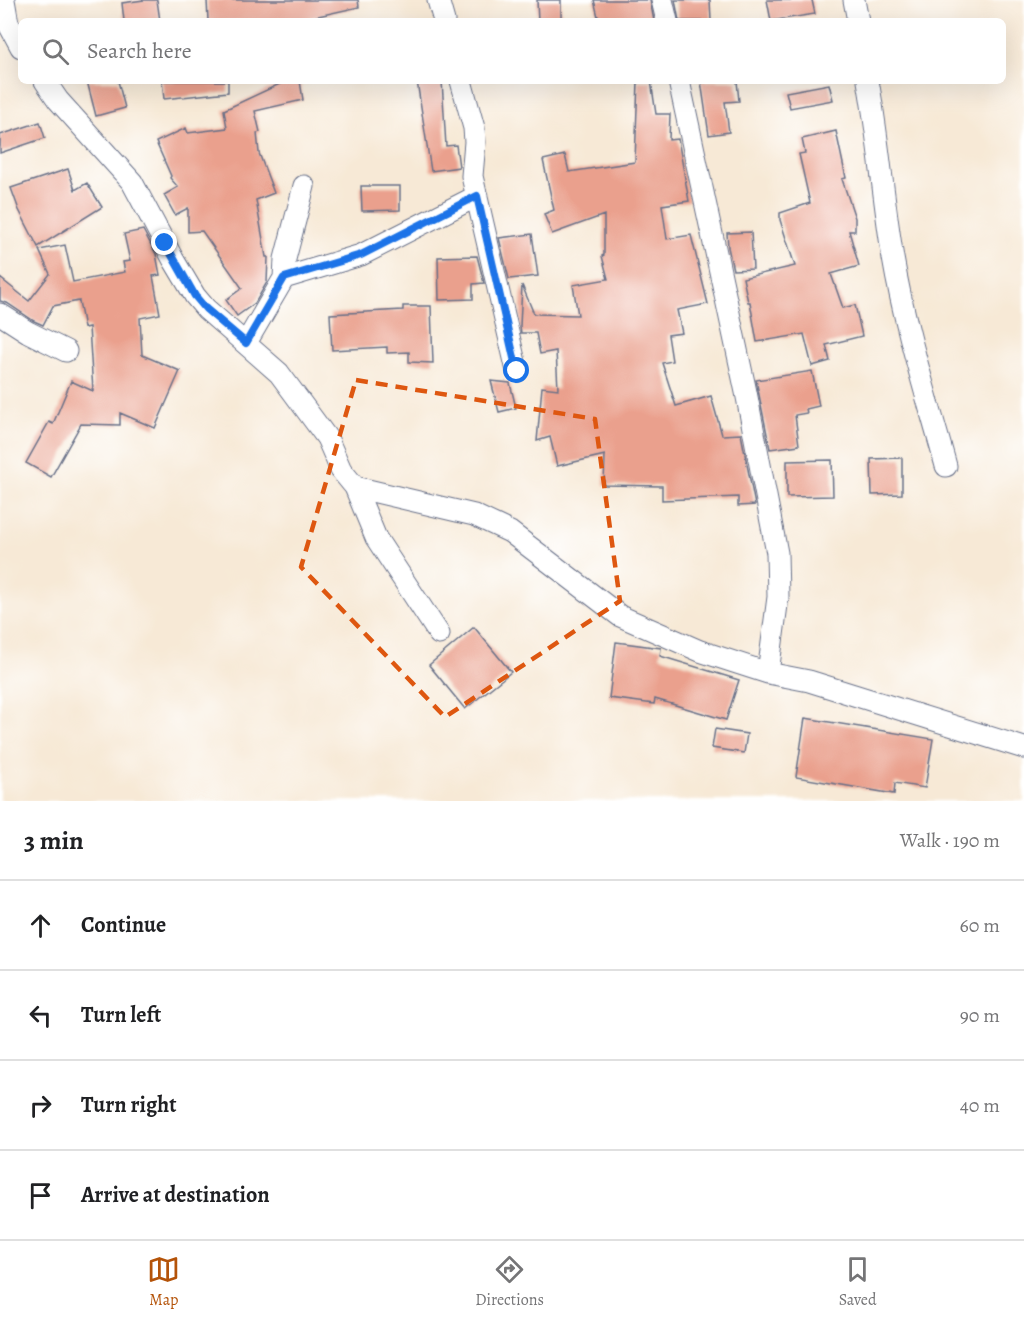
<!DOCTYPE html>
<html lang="en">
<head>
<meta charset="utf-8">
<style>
	:root { --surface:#fff; --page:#f6f6f6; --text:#202124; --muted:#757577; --line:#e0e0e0; --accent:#b45309 }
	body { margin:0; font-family:Alegreya,serif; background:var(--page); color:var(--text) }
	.stop { position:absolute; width:18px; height:18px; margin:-14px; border:4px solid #1a73e8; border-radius:50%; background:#fff }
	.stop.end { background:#1a73e8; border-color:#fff; box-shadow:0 2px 6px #0008 }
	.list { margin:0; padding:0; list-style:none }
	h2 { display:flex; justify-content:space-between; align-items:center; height:78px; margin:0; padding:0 24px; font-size:26px }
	h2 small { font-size:20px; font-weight:400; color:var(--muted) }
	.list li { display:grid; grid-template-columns:39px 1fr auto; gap:18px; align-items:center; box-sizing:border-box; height:90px; padding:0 24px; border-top:2px solid var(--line) }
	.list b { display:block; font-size:22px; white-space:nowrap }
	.list em { font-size:20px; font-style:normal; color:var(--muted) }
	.icon { flex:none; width:33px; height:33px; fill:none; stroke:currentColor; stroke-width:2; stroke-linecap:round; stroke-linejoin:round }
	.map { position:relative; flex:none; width:1024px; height:801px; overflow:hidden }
	.search { position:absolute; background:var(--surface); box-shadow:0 6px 24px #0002; left:18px; right:18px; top:18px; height:66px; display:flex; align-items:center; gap:15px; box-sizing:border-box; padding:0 21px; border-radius:9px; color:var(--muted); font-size:22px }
	.sheet { height:438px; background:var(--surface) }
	nav { display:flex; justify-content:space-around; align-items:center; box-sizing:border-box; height:84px; border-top:2px solid var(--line); background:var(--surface); font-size:16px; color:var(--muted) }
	nav a { display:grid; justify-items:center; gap:3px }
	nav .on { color:var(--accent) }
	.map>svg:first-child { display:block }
	.building { fill:#eaa08d }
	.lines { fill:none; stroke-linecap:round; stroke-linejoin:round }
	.street-casing { stroke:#687088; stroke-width:23 }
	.street { stroke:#fff; stroke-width:21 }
	.route { stroke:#1a73e8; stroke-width:8 }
	.marked { fill:none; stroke:#de5710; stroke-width:4.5; stroke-dasharray:12 8; stroke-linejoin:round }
</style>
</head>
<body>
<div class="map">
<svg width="1024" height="801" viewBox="0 0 1024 801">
	<rect width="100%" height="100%" fill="#fff"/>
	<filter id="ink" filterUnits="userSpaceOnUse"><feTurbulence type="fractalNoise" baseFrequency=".0167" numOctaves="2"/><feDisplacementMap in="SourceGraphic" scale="12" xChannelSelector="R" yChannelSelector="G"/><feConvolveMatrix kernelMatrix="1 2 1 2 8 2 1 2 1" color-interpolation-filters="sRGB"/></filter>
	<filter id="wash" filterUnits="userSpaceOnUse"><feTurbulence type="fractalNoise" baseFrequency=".008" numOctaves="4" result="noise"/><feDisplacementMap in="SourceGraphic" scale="24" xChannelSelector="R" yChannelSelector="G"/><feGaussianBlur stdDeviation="1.35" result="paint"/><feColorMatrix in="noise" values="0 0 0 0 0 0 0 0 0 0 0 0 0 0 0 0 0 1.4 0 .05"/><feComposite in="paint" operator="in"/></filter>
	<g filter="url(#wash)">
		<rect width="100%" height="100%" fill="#f7e9d6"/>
		<g id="blocks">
			<path class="building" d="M144,0H157L160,21H124L122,3Z
				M207,0H358L359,7L309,18L310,21H208Z
				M537,0H561V21H538Z
				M594,0H650L654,21H599Z
				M675,0H710L711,21H679Z
				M767,0H812L815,14L771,21Z
				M87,81H118L125,108L96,116Z
				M162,81H228V92L164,99Z
				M286,81H300L303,100L255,111L260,132L257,133L259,153L274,193L256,200L266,257H268L267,282L255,303L237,316L226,300L242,288L202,231L188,232V208L175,215L164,195L178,187L170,178L171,176L156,142L186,128L188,133L227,128L224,110Z
				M417,81H442L446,146L456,145L459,167L431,171Z
				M638,81H651L656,114H670L669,140L678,139L689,201L662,205L667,239L691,235L708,304L677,310L682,333L668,335L672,361L662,363L676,406L711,396L722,435L741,434L755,505L738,506V497L662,500V486L604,485L605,455L557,466L550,437L537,441L542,387L558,389L556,351L540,354L536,333H521L520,326L522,285L534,314L578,315L573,285L608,279L602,256L604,255V215L552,234L544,214L554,210L543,160L565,155L569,172L635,162Z
				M701,81H737L739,101L725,102L729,132L709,135Z
				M829,84L833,100L790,108L786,92Z
				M40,122L45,138L0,153V135Z
				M836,131L846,178L842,179L855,218V231H849L859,266L831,274L843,308L855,305L862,336L826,345L830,361L812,366L804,334L757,342L750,302H748L743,278L795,266L780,220V213L810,203L799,154L805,153L802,139Z
				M68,169L75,190L87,183L102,207L38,247L19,210L11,188Z
				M361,186H400V210L362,211Z
				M143,230L156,254L160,275L153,276L160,314L140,318L142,355L180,371L155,428L120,413V425L81,424L51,477L26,463L49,422L53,424L71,381L93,391L89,327L84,328L79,301L53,306L43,325L34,321L7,303L0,301V278L29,301L50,274L39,250L65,245L73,282L125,272L123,262L130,261L124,234Z
				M751,232L753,269L733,270L728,247L727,233Z
				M532,234L538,276L509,279L499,238Z
				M477,256L484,283L473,284V299L439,300L438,257Z
				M403,306H431L433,363L409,362V352L387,353V347L332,350L330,314L403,310Z
				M812,371L819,406L806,409L807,413L795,415L799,445L770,449L756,380Z
				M491,381L510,383L516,408L499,412Z
				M902,458V494L872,495L871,459Z
				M832,460L833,496L787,497V461Z
				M474,627L511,672L465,709L429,665Z
				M616,642L661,648L660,656L739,680L726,720L655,699L654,704L609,698Z
				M805,718L933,739L925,788L895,783L894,794L796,777Z
				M715,729L747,734L744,753L712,748Z"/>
		</g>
	</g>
	<g filter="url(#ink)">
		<use href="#blocks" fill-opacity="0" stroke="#687088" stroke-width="1.5"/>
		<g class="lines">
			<defs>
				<path id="street" d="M4,0L8,23L21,47
					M438,0L444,21
					M662,0L667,21
					M854,0L858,21
					M45,81L58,100L132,182L173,259L195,296L206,309L279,373L327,438L341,470L355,487L474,515L510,532L620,616L700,651L768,673L809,681L1024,748
					M461,81L474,128L475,142L472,176L517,371
					M679,81L746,392L777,553L778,597L768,673
					M868,81C879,140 883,199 893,258C905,328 927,397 946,466
					M304,186L285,259L284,278L361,255L477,196
					M0,314L28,332L66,351
					M246,343L284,278
					M355,487L376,538L439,634"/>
			</defs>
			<use href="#street" class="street-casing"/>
			<use href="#street" class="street"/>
		</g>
	</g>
	<g class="lines" filter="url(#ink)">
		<path class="route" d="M165,243L195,296L206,309L246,343L284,278L361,255L477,196L517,371"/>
	</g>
	<path class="marked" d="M356,380L595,419L620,601L445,717L301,567Z"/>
</svg>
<div class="stop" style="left:517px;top:371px"></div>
<div class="stop end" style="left:165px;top:243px"></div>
<div class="search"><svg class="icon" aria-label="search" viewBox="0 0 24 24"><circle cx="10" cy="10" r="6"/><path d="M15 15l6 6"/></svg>Search here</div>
</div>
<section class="sheet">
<h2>3 min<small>Walk · 190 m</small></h2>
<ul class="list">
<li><svg class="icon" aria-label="ahead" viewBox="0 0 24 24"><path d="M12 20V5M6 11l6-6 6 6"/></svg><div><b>Continue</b></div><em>60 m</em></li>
<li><svg class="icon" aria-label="left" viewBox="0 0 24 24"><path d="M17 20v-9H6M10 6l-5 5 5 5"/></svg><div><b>Turn left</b></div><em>90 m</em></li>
<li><svg class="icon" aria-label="right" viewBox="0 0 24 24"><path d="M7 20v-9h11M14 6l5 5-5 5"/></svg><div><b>Turn right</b></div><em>40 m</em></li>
<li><svg class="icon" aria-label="arrive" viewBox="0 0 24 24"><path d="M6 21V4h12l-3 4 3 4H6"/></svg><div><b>Arrive at destination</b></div></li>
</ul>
</section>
<nav>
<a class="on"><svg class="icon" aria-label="map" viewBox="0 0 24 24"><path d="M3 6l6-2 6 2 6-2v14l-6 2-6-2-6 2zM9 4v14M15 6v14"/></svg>Map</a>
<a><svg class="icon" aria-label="directions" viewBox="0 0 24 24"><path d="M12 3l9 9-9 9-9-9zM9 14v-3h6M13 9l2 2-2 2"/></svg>Directions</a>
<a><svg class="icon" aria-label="saved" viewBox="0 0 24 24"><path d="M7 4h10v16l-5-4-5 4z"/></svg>Saved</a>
</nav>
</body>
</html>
